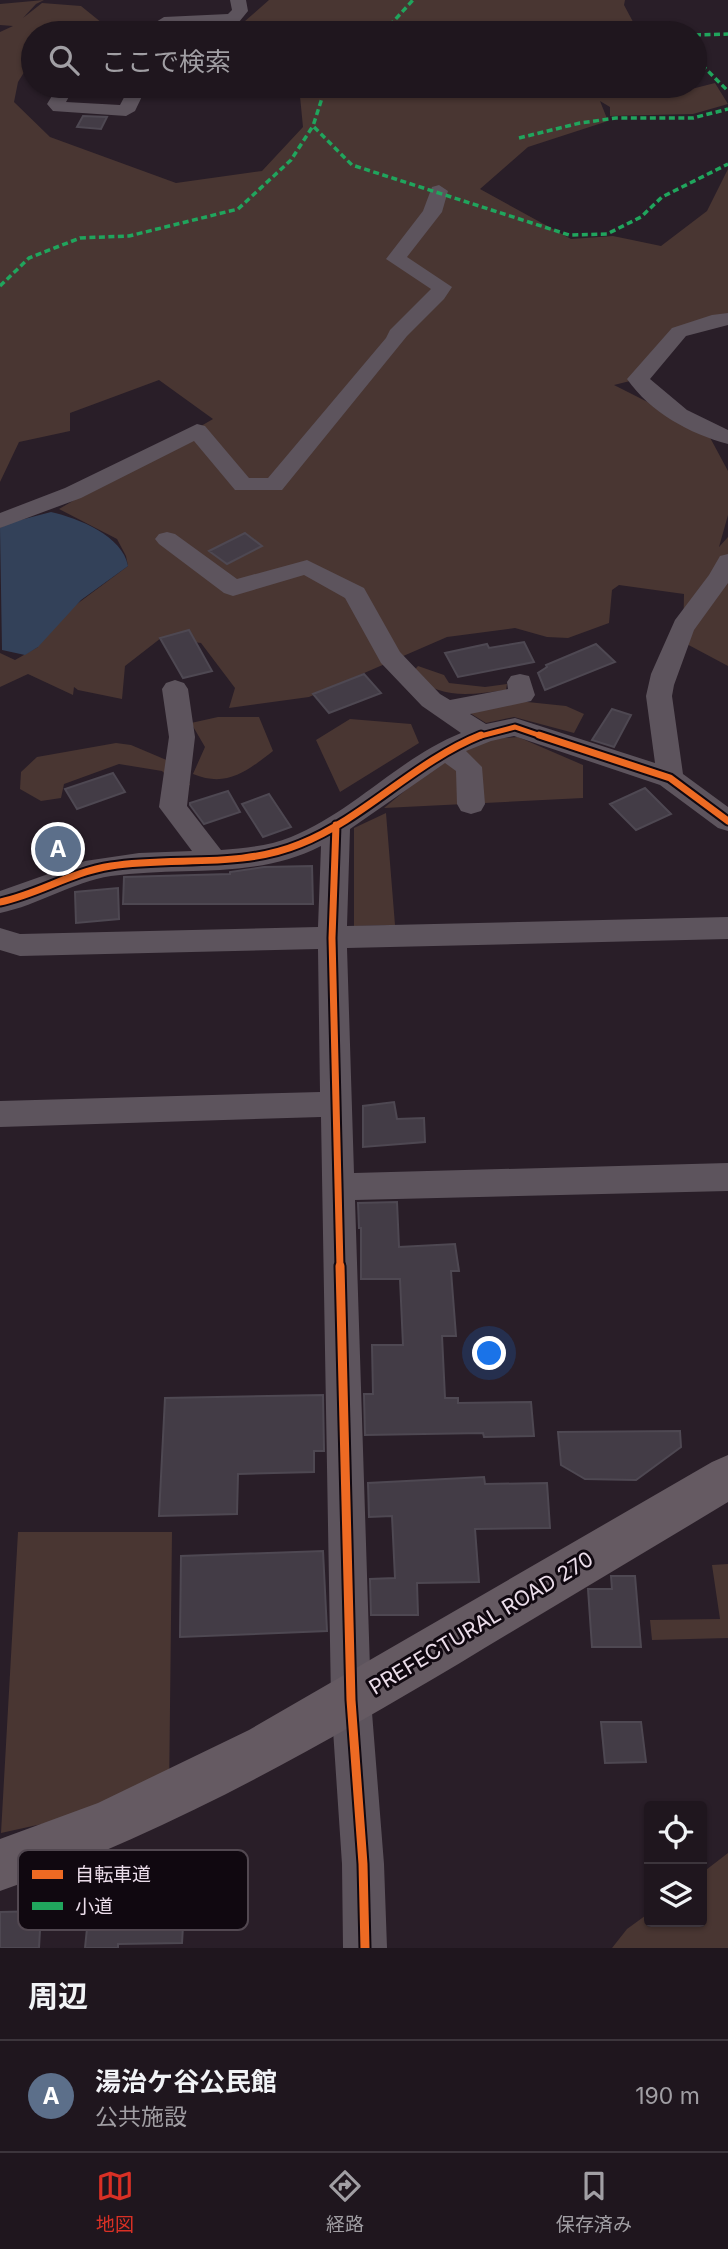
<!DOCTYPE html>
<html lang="ja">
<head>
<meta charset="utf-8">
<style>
	:root { --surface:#1f161e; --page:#271f27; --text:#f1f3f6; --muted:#a19fa4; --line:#3c353c; --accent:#d93025 }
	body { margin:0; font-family:Inter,"Noto Sans JP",sans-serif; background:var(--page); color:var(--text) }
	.controls { position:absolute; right:21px; bottom:21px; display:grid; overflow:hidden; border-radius:7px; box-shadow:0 2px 5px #0004 }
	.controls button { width:63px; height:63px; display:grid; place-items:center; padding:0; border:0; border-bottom:2px solid var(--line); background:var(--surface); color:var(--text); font:35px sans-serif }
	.you { position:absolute; left:490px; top:1354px; width:24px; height:24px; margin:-18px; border:5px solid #fff; border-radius:50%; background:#1a73e8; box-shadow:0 0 0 10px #1a73e833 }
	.badge { display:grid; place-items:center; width:46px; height:46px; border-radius:50%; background:var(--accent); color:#fff; font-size:23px; font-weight:700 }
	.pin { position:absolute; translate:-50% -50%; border:4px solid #fff; box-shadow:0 2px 7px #0006 }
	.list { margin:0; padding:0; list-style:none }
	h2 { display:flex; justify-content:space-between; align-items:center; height:91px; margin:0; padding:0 28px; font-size:30px }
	h2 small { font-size:23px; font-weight:400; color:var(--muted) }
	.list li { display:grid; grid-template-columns:46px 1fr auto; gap:21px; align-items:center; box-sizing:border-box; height:112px; padding:0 28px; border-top:2px solid var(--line) }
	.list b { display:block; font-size:26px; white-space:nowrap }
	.list p { margin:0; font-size:23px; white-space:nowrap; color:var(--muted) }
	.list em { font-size:23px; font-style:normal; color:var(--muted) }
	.icon { flex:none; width:38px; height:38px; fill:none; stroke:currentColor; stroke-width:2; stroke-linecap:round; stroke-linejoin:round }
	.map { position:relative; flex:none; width:728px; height:1948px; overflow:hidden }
	.search { position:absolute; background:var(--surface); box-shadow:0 2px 5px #0004; left:21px; right:21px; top:21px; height:77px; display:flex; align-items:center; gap:18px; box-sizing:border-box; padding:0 24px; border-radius:38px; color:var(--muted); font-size:26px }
	.sheet { height:203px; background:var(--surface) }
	nav { display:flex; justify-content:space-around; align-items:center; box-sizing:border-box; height:98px; border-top:2px solid var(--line); background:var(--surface); font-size:19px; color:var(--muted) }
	nav a { display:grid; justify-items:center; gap:4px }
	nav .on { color:var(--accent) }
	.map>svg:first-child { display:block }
	.green { fill:#493632 }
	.water { fill:#334159 }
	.building { fill:#433c46; stroke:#4e4852; stroke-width:2 }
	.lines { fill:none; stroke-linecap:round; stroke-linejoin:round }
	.minor { fill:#5d545d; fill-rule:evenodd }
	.major { fill:#655a62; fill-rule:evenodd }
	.quiet { stroke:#20a55d; stroke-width:3.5; stroke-dasharray:6 3.5; stroke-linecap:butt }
	.cycleway-far2-casing { stroke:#100810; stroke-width:9 }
	.cycleway-far1-casing { stroke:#100810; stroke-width:11 }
	.cycleway-casing { stroke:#100810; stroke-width:13 }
	.cycleway-far2 { stroke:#ed6a23; stroke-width:5 }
	.cycleway-far1 { stroke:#ed6a23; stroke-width:7 }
	.cycleway { stroke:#ed6a23; stroke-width:9 }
	.labels { text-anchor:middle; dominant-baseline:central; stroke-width:6; stroke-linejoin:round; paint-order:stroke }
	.near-street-label { font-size:21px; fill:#ebddea; stroke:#100810 }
	.key { fill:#100810; stroke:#524851; stroke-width:2 }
	.key-label { font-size:19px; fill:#ebddea }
</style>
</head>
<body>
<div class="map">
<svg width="728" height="1948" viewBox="0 0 728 1948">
	<rect width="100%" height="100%" fill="#291e28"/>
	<path class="green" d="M44,0L36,4L23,18L42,3L81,6L102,23L77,33H33V58L18,82L14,102L50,137L176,183L262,171L303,127L299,86H633L664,96L715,83L728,104L693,114L610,116V107L600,101L608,121L528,147L480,189L571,239L613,236L661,246L707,211L728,169V321L690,324L642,378L614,385L707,432L728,471V515L719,547L728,537V666L683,642L684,594L619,585L612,590L609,623L568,638L547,637L515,628L447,637L309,697L229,708L235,688L201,643L161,638L125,666L122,699L78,690L74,687L73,695L28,674L0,687V653L15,660L38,647V633L128,566L126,556L117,539L59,509L213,419L159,380L70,413V431L19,442L0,482V32L13,26L0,25V4Z
		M269,0H625L624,5L639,33H235L241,32L237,28Z
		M418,666L444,675L449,683L485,687L507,684L506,690C468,695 442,700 411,674Z
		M518,701L566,706L584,714L574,733L514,717L486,723L465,710Z
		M218,717H259L273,751C247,771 227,788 193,774L205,747L191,723Z
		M350,719L411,724L419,743L340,792L316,740Z
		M518,737L583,765V798L384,808L465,741Z
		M116,743L131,745L183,767L190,785L179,787L162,771L119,764L64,784L61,798L41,801L20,789L21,772L37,757Z
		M386,813L395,925L354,926V828Z
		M18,1532H172L169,1796L1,1833Z
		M728,1564V1638L652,1640L650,1620L720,1619L712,1565Z
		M728,1853V1948H612L627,1929L649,1913V1922H702V1873Z"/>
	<path class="water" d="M51,512C78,518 123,536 128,566L81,600L38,647L25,655L2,650L0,528L9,523Z"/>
	<path class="building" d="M83,116L107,117L101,129L77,127Z
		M245,533L262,546L227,564L209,551Z
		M189,630L212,671L183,678L160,638Z
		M524,642L534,662L458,677L445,653L487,644L489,648Z
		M596,644L615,662L545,690L538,673L547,667L546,665Z
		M364,674L381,693L329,713L313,694Z
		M612,709L631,715L614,747L592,740Z
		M113,773L125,792L77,809L65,789Z
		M645,788L671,814L636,830L610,804Z
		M228,791L240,812L204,824L190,805V803Z
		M269,794L291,827L263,837L242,804Z
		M312,866L313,904H123L124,877L230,874V872L264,867Z
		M118,888L119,919L76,923L75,892Z
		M394,1102L397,1119L424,1118L425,1142L363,1147V1106Z
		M397,1202L399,1247L455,1244L459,1271H451L456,1336H442L445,1398H458V1403L531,1402L534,1436L484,1437L483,1433L365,1435L364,1394H373L372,1345H403L400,1279H361V1228H359L358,1203Z
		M323,1395L324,1451H314V1472L238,1474L237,1514L159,1516L165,1398Z
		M680,1431L681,1447L636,1480L585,1479L561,1465L558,1432Z
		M484,1477L485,1484L547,1483L550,1528L475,1529L479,1582L417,1583L418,1615H371L370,1579L395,1578L392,1516L369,1517L368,1483Z
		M323,1551L327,1631L180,1637L181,1556Z
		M611,1576H635L641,1647H592L588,1589H612Z
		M601,1722H641L646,1762L605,1763Z
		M185,1893L182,1943L118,1944V1948H85L89,1909L128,1907L129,1894Z
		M41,1911L39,1948H0V1912Z"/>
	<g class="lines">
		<path class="minor" d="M230,0H246L248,11L239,22L164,27L156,22L164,17L228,14L232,10Z
			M58,86H75L66,102L120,105L130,86H147L135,111L126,116L53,111L47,104Z
			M439,185L448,191L442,212L407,257L452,287L444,299L407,336L282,490H235L194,441L81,498L0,528V513L65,488L197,424L205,426L249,478H268L386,338L390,330L431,289L386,259L423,211L432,187Z
			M728,313V325L686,336L650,379L687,410L728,430V444C690,434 650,412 627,379L672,328L712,315Z
			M167,532L175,534L237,579L307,560L364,588L400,652L440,694L450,700L508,689L507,682L511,676L520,674L529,676L535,695L531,701L470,714L486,724L515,718L655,763L646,696L651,674L675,620L709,575L720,556L728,554V583L694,630L674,685L672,696L683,774L728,807V831L718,828L660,785L514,736L491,741L466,751L482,767L485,804L481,811L471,814L461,811L457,804L456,771L445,763L350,829L347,926L728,917V939L347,948L354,1173L728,1163V1191L355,1200L371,1700L384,1864L387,1948H343L342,1864L331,1700L321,1117L0,1127V1101L320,1092L318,949L20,956L0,950V928L20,934L318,927L321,846C255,880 182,866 111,876C72,882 39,905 0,913V891L85,861L139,853L192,851L159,807L169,737L162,689L166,683L175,680L184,683L188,689L195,737L187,806L221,850C245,848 269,846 291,837C353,812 399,758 461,733L422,706L381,663L345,598L304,575L233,596L224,593L159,544L155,539L159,534Z"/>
		<path class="major" d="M728,1455V1502C639,1556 549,1609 460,1663C310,1752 165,1834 0,1891V1839L98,1803L249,1730L712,1462Z"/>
		<path class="quiet" d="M383,33L413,0
			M695,35L728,34
			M695,58L728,91
			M333,86L323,95L313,126L352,165L569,235L607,234L641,217L662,197L728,164
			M519,138L580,123L616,118H693L728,109
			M0,286L29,258L80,238L129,236L238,209L291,160L313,126"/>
		<defs>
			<path id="cycleway-far2" d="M477,737L515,727L544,737"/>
			<path id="cycleway-far1" d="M539,735L670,778L728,821
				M336,825L332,938L340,1267
				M0,902C39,894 71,872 111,866C174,856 239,869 300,844C365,818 414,762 481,735"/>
			<path id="cycleway" d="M340,1266L351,1700L363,1864L365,1948"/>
		</defs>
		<use href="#cycleway-far2" class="cycleway-far2-casing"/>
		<use href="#cycleway-far1" class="cycleway-far1-casing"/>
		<use href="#cycleway" class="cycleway-casing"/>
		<use href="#cycleway-far2" class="cycleway-far2"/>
		<use href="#cycleway-far1" class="cycleway-far1"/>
		<use href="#cycleway" class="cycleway"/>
	</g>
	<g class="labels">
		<g class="near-street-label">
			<text transform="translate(481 1623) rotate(-31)">PREFECTURAL ROAD 270</text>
		</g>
	</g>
	<rect x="18" y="1850" width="230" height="80" rx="10" class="key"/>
	<rect x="32" y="1870" width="31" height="9" fill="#ed6a23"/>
	<rect x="32" y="1902" width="31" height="8" fill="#20a55d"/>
	<g class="key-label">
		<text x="75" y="1881">自転車道</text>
		<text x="75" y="1913">小道</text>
	</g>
</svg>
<div class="controls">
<button><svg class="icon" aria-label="locate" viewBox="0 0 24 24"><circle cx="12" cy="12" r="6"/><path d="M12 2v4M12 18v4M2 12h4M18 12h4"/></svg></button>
<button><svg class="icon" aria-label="layers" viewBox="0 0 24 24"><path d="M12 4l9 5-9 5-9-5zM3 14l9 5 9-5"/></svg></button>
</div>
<div class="you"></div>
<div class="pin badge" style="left:58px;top:849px;background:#5c6f8a">A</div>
<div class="search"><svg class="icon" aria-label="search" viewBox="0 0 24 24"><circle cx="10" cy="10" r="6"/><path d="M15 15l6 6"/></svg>ここで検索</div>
</div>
<section class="sheet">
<h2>周辺<small></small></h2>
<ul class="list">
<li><span class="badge" style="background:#5c6f8a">A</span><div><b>湯治ケ谷公民館</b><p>公共施設</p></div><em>190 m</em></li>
</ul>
</section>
<nav>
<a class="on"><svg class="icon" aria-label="map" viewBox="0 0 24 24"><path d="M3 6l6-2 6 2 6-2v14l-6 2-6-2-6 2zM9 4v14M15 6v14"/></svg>地図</a>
<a><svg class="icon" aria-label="directions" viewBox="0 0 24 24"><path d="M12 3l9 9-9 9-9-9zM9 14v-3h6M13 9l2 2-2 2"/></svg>経路</a>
<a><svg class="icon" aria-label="saved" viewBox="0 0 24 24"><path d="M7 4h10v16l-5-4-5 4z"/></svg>保存済み</a>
</nav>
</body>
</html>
